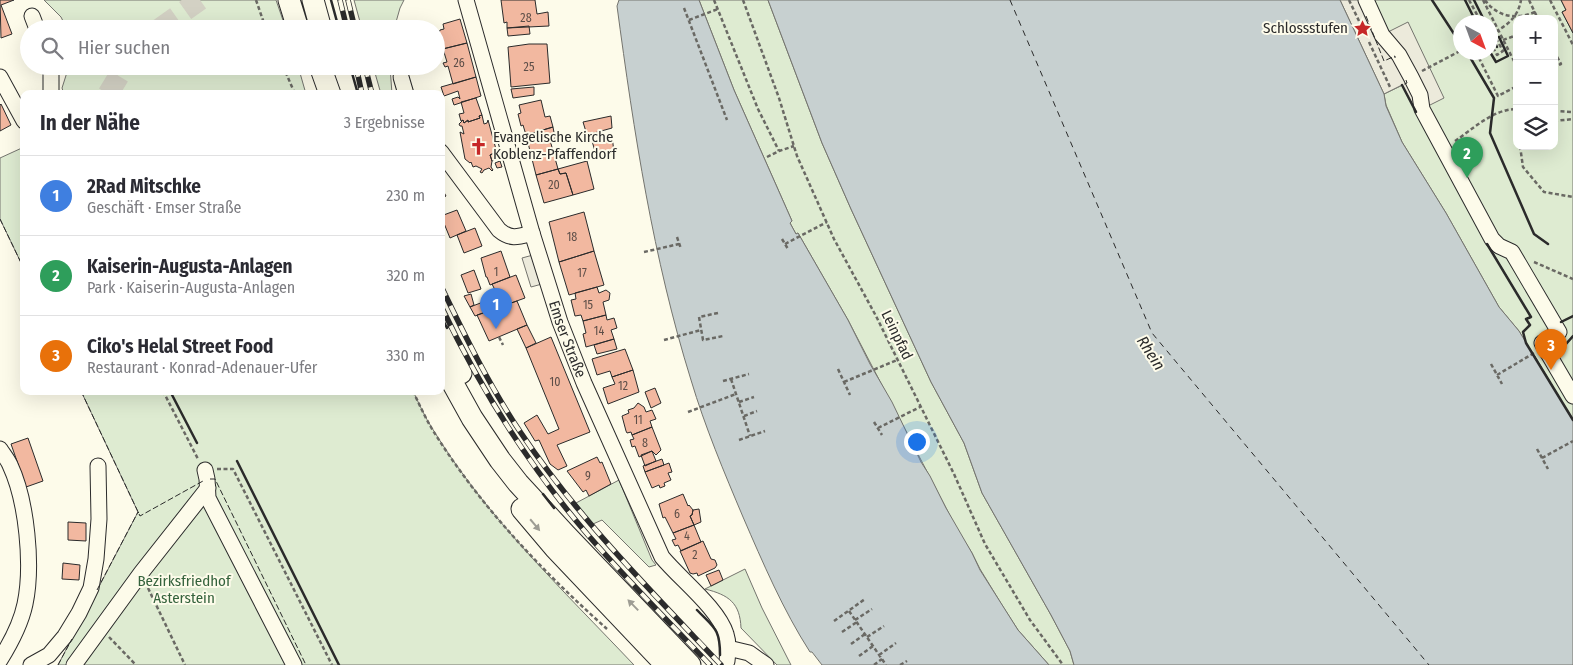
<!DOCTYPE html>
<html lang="de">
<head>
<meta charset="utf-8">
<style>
	:root { --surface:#fff; --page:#f2f2f3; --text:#2b2b33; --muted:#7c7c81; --line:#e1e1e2; --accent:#c62828 }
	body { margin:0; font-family:"Fira Sans Condensed",sans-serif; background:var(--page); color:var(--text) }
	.controls { position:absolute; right:15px; top:15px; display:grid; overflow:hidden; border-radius:10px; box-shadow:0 5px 20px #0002 }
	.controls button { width:45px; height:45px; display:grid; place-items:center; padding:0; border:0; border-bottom:1px solid var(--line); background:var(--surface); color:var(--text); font:25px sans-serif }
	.compass { position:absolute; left:1453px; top:15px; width:45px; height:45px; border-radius:50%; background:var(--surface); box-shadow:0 5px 20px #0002; rotate:139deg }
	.you { position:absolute; left:916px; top:441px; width:18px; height:18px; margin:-12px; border:4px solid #fff; border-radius:50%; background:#1a73e8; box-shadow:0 0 0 8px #1a73e833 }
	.badge { display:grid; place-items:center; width:32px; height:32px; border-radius:50%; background:var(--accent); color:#fff; font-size:16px; font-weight:700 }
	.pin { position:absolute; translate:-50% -41px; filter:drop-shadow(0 1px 2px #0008) }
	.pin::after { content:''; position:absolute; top:26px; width:18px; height:15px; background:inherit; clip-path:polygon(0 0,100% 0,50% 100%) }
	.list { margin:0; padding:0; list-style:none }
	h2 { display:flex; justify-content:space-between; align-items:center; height:65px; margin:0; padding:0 20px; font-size:21px }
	h2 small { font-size:16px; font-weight:400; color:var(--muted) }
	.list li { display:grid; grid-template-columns:32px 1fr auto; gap:15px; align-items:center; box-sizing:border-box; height:80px; padding:0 20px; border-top:1px solid var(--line) }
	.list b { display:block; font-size:19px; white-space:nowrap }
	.list p { margin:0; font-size:16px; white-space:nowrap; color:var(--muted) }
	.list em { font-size:16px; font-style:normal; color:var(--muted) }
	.icon { flex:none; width:28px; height:28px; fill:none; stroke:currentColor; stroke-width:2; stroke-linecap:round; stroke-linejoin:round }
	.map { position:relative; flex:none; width:1573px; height:665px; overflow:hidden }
	.search { position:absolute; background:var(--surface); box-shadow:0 5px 20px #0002; left:20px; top:20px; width:425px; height:55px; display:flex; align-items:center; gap:12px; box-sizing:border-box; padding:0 18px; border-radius:28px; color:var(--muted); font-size:19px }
	.panel { position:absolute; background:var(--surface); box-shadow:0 5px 20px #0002; left:20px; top:90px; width:425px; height:305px; border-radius:10px }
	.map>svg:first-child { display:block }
	.green { fill:#deebd1; stroke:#74746e; fill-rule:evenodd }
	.parking { fill:#eceadb; stroke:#74746e }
	.water { fill:#c7d0d0; stroke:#74746e }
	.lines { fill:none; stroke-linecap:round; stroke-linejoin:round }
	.ferry { stroke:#2b2b2b; stroke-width:1; stroke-dasharray:6 5; stroke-linecap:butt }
	.building { fill:#f2b8a0; stroke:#2b2b2b }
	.highway-tunnel { stroke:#d3d1c4; stroke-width:21; stroke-dasharray:21 11; stroke-linecap:butt }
	.minor-casing { stroke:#2b2b2b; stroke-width:17 }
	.highway-casing { stroke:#2b2b2b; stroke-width:23 }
	.path { stroke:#6a6964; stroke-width:2.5; stroke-dasharray:4 2.5; stroke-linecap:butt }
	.minor { stroke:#fdfbea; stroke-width:15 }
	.highway { stroke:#fdfbea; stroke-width:21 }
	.rail-casing { stroke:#2b2b2b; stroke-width:5.5 }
	.rail { stroke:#fdfbea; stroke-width:4; stroke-dasharray:11; stroke-linecap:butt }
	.fence { stroke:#2b2b2b; stroke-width:1; stroke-dasharray:6 2.5; stroke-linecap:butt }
	.wall { stroke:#2b2b2b; stroke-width:2.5 }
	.oneway { fill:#9e9d94 }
	.labels { text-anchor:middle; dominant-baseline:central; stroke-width:4; stroke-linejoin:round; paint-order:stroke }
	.number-label { font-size:12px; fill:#5d4e48 }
	.poi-label { font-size:15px; fill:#2b2b2b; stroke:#fdfbea; text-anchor:end }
	.street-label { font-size:15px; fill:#2b2b2b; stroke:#fdfbea }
	.park-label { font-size:15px; fill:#34623c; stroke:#fdfbea }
	.water-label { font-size:16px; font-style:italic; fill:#2b2b2b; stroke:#fdfbea }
</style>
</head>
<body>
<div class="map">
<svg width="1573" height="665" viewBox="0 0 1573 665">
	<rect width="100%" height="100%" fill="#fdfbea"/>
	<path class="green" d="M44,0H276L286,29H67L61,17Z
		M354,0H404L400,8L394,29H362Z
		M699,0H768L822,143L851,209L931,382L964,443L982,493L1051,615L1070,651L1074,665H1049L1018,630L1002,605L980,569L972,553L957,529L848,320L798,233L796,234L790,223L792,221L734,90Z
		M1359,0H1561L1566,10L1562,12L1573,33V420L1519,331L1499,307L1446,213L1402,142L1386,105L1384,94L1407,83ZM1517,19H1554V146H1517ZM1460,22H1490V52H1460Z
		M69,66H298L306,94H64L62,88Z
		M373,66H390L392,94H381Z
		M24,147V269L0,219V158Z
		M81,391H413C419,404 425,417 432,428C486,517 563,590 634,665H58L138,512Z
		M619,480L652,560L656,565L649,567L602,520L593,524L576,503Z
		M745,569L762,608L791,665H777L741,628C740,603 729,595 705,589Z"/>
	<path class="parking" d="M1340,0H1371L1388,32L1408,22L1444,98L1416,112L1402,85L1384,94Z
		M533,255L542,284L531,287L522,258Z"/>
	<path class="water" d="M619,0H699L734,90L792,221L790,223L796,234L798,233L848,320L870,364L892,402L921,462L930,476L946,508L972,553L980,570L1018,630L1049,665H822L812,652H810C783,610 763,563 743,517C724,472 705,427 691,380C653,258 634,133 617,6Z
		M768,0H1340L1384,94L1386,106L1402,142L1446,213L1499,307L1519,331L1573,420V665H1074L1070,651L1051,615L982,493L964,443L931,382L851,209L822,143Z"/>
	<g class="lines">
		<path class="ferry" d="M1010,0L1152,333L1429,665"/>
	</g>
	<path class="building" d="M0,0H14L1,5L12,34L1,38Z
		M501,0H535L537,14L548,12L549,26L507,28V22L504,23Z
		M1561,0H1573V33L1562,12L1566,10Z
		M460,19L467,43L438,50L436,46L442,44L439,33L440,30L444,29L443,24Z
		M529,26L530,34L508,36L507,28Z
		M467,43L476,77L453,84L448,66L445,67L443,63L447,62L443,49Z
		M529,44H547L550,83L511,87L508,47Z
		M476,77L481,96L454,105L452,99L458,97L460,99L458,91L444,96L441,87Z
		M534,87V95L513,98L511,89Z
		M476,98L482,115L479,116L480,118L468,122V120L464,123L463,120L461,121L459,114L464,113L461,102Z
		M541,100L545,117L550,116L553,127L526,135L523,125L521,126L518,114L521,113L519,105Z
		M1,104L11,125L0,131V105Z
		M482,115L484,124L487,123L488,120L497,153L496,152L490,155L492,161L491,167L493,170L492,171L489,168L484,170L482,173L480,172L482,169L476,166L473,167L471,162L470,163L465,159L460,132L464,134L462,126H460L459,124L463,120L464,123L468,120V122L480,118L479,116Z
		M611,116L612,128L587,135L583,122Z
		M553,127L555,138L550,140L558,169L536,175L526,135Z
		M612,135L614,153L597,158L592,141Z
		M496,152L498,158L492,161L490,155Z
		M500,161L502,167L497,168L495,163Z
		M587,161L594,189L573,195L566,173L560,174L558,169Z
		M558,169L560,174L566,173L573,195L544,203L536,175Z
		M441,187L446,196L441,199Z
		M457,210L466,231L450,238L441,216Z
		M584,212L594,251L559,262L549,222Z
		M475,228L482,246L464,253L457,235Z
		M501,251L510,277L490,285L487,277H486L481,258Z
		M594,251L604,285L569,295L559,262Z
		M474,270L481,289L468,293L461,275Z
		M516,275L525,298L475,316L470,307L491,299H493L495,304L501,302L492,284Z
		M597,287L599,293L606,290L610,293L609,300L603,302L606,315L583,321L581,315L575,316L571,300L576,299L575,293Z
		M471,294L474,305L470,307L464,296Z
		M517,301L527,325L489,341L477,315Z
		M606,315L607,320L614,318L617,328L611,330L614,339L586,347L583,334L586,333L583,321Z
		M527,325L536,343L526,348L517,329Z
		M551,337L590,432L557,445L567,466L558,470L550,464L539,440L535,441L524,423L537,415L548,434L559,429L526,348Z
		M614,339L617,349L597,354L594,345Z
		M625,349L633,370L612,377L610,371L597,375L592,359Z
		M633,370L639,392L608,404L603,388L615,384L612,377Z
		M655,388L661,403L651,408L645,392Z
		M638,403L644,407L646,412L652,410L656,419L650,421L652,427L632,435L631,432L627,433L626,431L622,416L629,413L628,410L634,408Z
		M652,427L661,450L656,455L652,451L639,457L635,446L632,447L630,440L634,439L632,435Z
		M28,438L43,481L26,487L11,444Z
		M652,451L656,461L645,466L641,455Z
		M597,457L600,463L602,462L611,484L589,496L586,490L583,492L567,471Z
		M662,459L664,465L645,472L643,466Z
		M669,463L672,472L668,473L671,480L664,483L665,486L660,488L659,485L652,488L645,472Z
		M683,494L688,506L689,505L693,510L692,515L690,516L694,525L673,533L665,517L663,518L659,504Z
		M699,509L701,522L694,525L690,516L692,515L693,510Z
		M68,522L86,523V541L68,540Z
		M694,525L701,542L681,551L678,545L675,546L672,540L676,539L673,533Z
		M703,541L711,559L715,560L717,565L715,568L698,576L697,573L693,574L690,573L680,551Z
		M63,563L80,565L79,580L62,579Z
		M719,570L723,580L711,586L706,575Z"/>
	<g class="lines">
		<path class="highway-tunnel" d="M159,29L200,0
			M108,94L125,66"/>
		<defs>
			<g id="minor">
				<path id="s1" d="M466,0L532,233L560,322L584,383L662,557C680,579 718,608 726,634C729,643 728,652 727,661"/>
				<path d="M1366,0L1382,35L1399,55L1411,77L1420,95L1422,109L1492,239L1499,246L1512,252L1559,332L1542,343L1573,396"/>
				<path d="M32,16L37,29"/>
				<path d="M0,77L24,121"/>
				<path d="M401,77L406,94"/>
				<path d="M51,94V66"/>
				<path d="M441,152L499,230C511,240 518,237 532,233"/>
				<path d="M0,449C3,454 8,460 10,465C27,501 33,566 25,604C21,623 10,644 0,660"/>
				<path d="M205,470L207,479L208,498L294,665"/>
				<path d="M728,648L749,653L766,665"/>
				<path d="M31,665L49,655L65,636L79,613L91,588L96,559L99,519L98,466"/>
				<path d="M74,665L141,573L208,488"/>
			</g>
			<path id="highway" d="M289,0L298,29
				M313,0L321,29
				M320,66L330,94
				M441,335L461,373
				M441,362L472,418L500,460L518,483L565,534L690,665
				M522,509L555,548L666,665"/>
		</defs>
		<use href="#minor" class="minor-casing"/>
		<use href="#highway" class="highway-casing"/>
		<path class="path" d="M256,0L266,29
			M714,0L758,109L779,151
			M743,0L779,98L797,156L834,239L876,316L954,474L985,544L1030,620L1063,665
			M1349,0L1359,21
			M1469,0L1481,22
			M1483,0L1517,67
			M1485,0C1497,17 1516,20 1535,12
			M1529,0L1538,19
			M1550,0L1573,45
			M684,8L727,120
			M689,20L718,9
			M1517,39L1515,49L1517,57
			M1503,40L1517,35
			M1369,42L1390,87
			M1490,42L1497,55L1503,51L1493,33C1508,25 1518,17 1521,0
			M1554,51L1561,64L1554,67
			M1476,52L1498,96L1517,86
			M283,66L295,94
			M1422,71L1460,51
			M1554,111L1573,112
			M1554,121L1573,119
			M1455,141C1473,129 1493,109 1517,109
			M1520,146L1523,167L1544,192L1573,197
			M767,157L779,151L794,146
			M677,237L681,249
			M782,239L788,249
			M785,244L827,222
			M644,252L679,244
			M1534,262L1573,279
			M718,313L699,317L703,340L723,336
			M499,337L503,345
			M664,340L701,330
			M1491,364L1502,384
			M838,369L850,395
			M1497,375L1534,353
			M731,379L750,436
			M723,381L749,374
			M844,382L897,360
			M163,391L198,459
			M413,391C419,404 425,417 432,429C479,505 540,569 607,629
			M739,402L754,397
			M688,412L736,394
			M744,416L757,411
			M874,422L882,435
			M878,428L920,407
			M739,440L765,431
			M1537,449L1548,469
			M1542,458L1573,441
			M217,469H233L332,665
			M148,588L185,665
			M849,611L886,665
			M855,620L872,609
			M834,621L865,599
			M842,632L857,622
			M109,637L136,665
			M867,637L884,626
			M851,644L865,634
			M879,655L896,643
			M859,656L873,646
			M874,665L882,659
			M900,665L907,661"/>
		<use href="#minor" class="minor"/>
		<use href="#highway" class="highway"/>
		<defs>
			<path id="rail" d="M340,0L347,29
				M348,0L355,29
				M356,66L362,94
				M365,66L372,94
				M441,286C465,336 490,387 521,433C578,518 651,591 721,665
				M441,306C480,388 529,466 588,535C627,580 669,622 710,665"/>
		</defs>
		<use href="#rail" class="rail-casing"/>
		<use href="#rail" class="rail"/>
		<path class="fence" d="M1366,16L1384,61L1395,56V58
			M1406,80L1407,83L1402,85L1416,111
			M0,219L24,269
			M1487,243L1531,317L1526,319L1530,325L1523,332L1526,343L1532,352
			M1534,355L1573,420
			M81,391L140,516L203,481
			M210,479H215L306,665
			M97,590L138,512L139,513
			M58,665L72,639"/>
		<path class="wall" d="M331,0L339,29
			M1432,0L1460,43
			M1465,0L1476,22
			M1474,0L1485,22
			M1490,33L1497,47
			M1467,52L1494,98L1490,133L1534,234L1548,244
			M1490,52L1496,62L1508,56L1499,37
			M350,66L358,94
			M1402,85L1416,112
			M1487,244L1531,317L1526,319L1530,325L1523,332L1526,343L1573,420
			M441,316L447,328
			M1561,322L1573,316
			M1558,353L1573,336
			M170,391L197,443
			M237,461L339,665
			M543,494L554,508
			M697,610C714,628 720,628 720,655"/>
	</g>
	<defs><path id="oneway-solid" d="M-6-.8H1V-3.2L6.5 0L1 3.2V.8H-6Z" transform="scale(1.25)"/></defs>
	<g class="oneway">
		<use href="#oneway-solid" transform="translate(535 525) rotate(50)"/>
		<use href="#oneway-solid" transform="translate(633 605) rotate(-134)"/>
	</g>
	<defs>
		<symbol id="sight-bare" viewBox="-9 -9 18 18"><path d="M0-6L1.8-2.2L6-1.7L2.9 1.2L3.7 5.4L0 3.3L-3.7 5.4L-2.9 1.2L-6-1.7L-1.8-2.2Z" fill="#c62828" stroke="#fdfbea" stroke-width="2.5" paint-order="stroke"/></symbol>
		<symbol id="church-bare" viewBox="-9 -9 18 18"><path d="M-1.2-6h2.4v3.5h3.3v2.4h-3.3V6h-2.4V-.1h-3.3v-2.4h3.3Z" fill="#c62828" stroke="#fdfbea" stroke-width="2.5" paint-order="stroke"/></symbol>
	</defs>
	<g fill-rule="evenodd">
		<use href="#sight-bare" x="1350" y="16" width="25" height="25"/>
		<use href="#church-bare" x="466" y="134" width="25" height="25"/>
	</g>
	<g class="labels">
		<g class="number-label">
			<text x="526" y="18">28</text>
			<text x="459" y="63">26</text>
			<text x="529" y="67">25</text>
			<text x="554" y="185">20</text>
			<text x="572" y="237">18</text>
			<text x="496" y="272">1</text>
			<text x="582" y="273">17</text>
			<text x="588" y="305">15</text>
			<text x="599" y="331">14</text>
			<text x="555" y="382">10</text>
			<text x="623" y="386">12</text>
			<text x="638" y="420">11</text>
			<text x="645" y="443">8</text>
			<text x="588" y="476">9</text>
			<text x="677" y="514">6</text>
			<text x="687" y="536">4</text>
			<text x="695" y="555">2</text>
		</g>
		<g class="poi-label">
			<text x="1348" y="28">Schlossstufen</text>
			<text x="493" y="137" text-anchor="start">Evangelische Kirche<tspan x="493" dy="17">Koblenz-Pfaffendorf</tspan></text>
		</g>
		<g class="street-label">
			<text transform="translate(897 335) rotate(64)">Leinpfad</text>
			<text stroke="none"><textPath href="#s1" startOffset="354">Emser Straße</textPath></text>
		</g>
		<g class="park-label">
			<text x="184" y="581">Bezirksfriedhof<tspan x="184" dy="17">Asterstein</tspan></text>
		</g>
		<g class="water-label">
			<text transform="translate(1151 353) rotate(57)">Rhein</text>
		</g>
	</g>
</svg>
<div class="controls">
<button>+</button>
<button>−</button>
<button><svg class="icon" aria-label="layers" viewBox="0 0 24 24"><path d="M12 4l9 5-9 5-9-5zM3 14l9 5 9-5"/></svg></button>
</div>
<svg class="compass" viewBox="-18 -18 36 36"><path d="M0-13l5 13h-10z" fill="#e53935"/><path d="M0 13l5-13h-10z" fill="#7c7c81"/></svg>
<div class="you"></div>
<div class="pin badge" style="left:496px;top:329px;background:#3f7fe0">1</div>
<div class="pin badge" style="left:1467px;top:178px;background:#2e9e5b">2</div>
<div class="pin badge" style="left:1551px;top:370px;background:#e8710a">3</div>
<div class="search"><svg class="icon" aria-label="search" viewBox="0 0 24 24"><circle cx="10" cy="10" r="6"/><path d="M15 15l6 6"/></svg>Hier suchen</div>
<section class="panel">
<h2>In der Nähe<small>3 Ergebnisse</small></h2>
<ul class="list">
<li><span class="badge" style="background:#3f7fe0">1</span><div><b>2Rad Mitschke</b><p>Geschäft · Emser Straße</p></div><em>230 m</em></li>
<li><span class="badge" style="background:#2e9e5b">2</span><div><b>Kaiserin-Augusta-Anlagen</b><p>Park · Kaiserin-Augusta-Anlagen</p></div><em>320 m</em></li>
<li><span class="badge" style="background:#e8710a">3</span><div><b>Ciko's Helal Street Food</b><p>Restaurant · Konrad-Adenauer-Ufer</p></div><em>330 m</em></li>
</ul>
</section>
</div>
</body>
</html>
